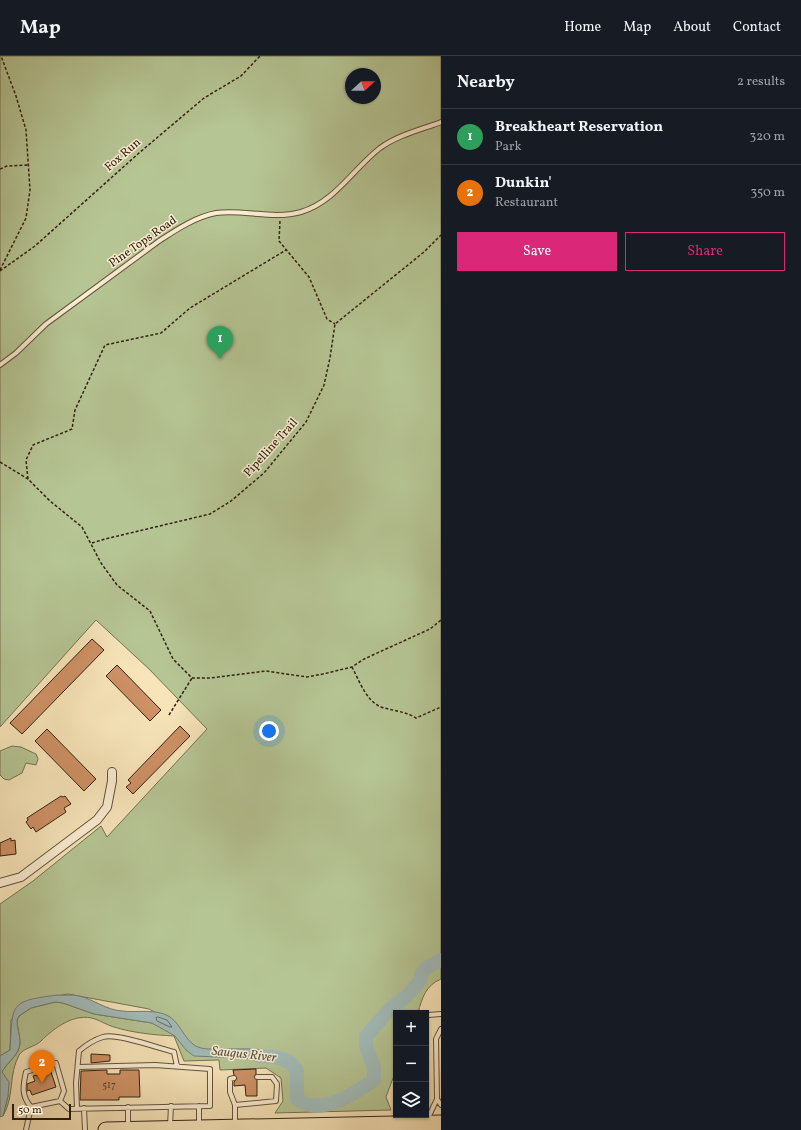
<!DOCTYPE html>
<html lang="en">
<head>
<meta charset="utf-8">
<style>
	:root { --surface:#171b24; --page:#242831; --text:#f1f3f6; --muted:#9ea1a6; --line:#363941; --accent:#db2777 }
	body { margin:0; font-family:Vollkorn,serif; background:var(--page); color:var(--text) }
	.controls { position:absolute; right:12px; bottom:12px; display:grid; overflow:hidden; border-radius:0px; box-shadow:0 1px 3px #0004 }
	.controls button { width:36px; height:36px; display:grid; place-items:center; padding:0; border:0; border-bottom:1px solid var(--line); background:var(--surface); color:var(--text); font:20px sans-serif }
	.compass { position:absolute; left:345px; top:12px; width:36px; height:36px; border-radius:50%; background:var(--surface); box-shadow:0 1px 3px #0004; rotate:69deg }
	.scale { position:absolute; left:12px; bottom:10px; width:59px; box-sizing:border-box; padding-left:4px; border:2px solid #332110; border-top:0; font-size:11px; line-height:14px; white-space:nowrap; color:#332110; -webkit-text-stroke:3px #faedd2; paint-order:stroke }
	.you { position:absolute; left:269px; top:675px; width:14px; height:14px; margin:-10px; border:3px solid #fff; border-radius:50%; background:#1a73e8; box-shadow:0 0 0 6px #1a73e833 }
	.badge { display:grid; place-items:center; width:26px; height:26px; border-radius:50%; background:var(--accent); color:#fff; font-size:13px; font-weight:700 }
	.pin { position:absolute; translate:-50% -33px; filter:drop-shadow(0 1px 2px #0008) }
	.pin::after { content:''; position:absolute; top:21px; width:14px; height:12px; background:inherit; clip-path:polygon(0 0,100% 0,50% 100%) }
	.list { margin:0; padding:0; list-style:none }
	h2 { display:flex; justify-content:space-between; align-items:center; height:52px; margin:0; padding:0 16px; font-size:17px }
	h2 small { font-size:13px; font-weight:400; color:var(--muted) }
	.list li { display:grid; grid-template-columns:26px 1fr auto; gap:12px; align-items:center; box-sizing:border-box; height:56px; padding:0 16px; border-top:1px solid var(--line) }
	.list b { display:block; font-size:15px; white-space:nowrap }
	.list p { margin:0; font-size:13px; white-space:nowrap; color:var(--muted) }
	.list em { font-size:13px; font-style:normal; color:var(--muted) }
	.actions { display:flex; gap:8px; padding:12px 16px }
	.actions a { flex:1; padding:9px 0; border:1px solid var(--accent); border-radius:0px; text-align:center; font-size:14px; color:var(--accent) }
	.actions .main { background:var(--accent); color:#fff }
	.icon { flex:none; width:22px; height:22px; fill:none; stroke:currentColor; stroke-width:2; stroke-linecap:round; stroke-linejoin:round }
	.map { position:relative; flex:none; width:441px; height:1074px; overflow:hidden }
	header { display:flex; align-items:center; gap:24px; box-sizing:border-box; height:56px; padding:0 20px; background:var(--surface); border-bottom:1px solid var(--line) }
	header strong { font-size:19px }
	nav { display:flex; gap:22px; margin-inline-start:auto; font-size:14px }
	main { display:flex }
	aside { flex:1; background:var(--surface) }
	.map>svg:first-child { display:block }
	.green { fill:#b6c594; stroke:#747352; fill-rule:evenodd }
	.water { fill:#a2bcba; stroke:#767e76 }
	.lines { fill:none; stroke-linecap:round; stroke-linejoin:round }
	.shore { stroke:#6a6e65; stroke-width:1 }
	.river { stroke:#a2bcba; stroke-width:14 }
	.building { fill:#ce9165; stroke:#332110 }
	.lane-casing { stroke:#64523a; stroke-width:6 }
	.street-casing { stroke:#64523a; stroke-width:10 }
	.highway-casing { stroke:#332110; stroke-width:17 }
	.path { stroke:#332110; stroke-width:1.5; stroke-dasharray:3 2; stroke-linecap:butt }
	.lane { stroke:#faedd2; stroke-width:4 }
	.street { stroke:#faedd2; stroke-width:8 }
	.highway { stroke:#f7e4b9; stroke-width:15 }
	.labels { text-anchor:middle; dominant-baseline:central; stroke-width:3; stroke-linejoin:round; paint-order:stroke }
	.number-label { font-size:10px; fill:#5a3d25 }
	.street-label { font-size:12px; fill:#332110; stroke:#faedd2 }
	.water-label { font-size:13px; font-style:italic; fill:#545043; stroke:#faedd2 }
</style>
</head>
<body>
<header>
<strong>Map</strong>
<nav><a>Home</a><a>Map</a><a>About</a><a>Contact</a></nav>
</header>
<main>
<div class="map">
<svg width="441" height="1074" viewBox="0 0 441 1074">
	<rect width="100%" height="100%" fill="#f7e4b9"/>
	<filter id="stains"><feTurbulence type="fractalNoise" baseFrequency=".005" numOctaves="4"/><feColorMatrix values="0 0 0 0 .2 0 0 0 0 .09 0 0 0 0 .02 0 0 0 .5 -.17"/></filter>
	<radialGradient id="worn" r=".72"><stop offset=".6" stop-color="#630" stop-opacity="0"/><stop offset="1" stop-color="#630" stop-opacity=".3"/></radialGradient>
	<path class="green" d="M0,0H441V923C426,929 422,942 418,957H396V1014L386,1041L391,1054L275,1057L283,1045L281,1022L266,1012L220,1014L219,1004L184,1005L174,980C155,979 133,977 114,971C107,969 101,965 95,963C75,956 54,972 41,985C35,991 23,992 19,999C8,1020 15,1039 3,1060L8,1040L2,1016C7,1006 20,999 20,987C20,979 17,972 17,964L19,960L31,952L55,946L63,947L94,958L152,967L173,978L168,963L149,953L68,938L34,944L11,964L10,994L0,1000V848L33,825L101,770L107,781L207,673L149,613L96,564L0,671ZM351,18H375V42H351Z
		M12,690L21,691L36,698L38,703L36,709L26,707L22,717L9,724L4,723L0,719V695Z"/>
	<path class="water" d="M58,939C65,940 72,938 79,940C93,943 106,954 122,955C137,957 156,952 170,961C182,969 186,989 201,992C216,996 274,987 280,1002L257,1005L244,1002L194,1000L186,994L175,980L152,967L94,958L63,947L55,946L31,952L19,960L17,964C17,972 20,979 20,986C20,999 7,1006 2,1016L9,1026L8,1040L3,1060L0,1061V1000L10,994C13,948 8,945 58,939Z"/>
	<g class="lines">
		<path class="shore" d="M158,961L167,964L172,971H170L157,965L156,962Z"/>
		<path class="river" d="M261,1000C275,1001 290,1001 297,1015V1043C321,1061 354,1038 374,1024V1011L366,990V980L391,952L407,940L420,925L421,919L426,912L441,904"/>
	</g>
	<path class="building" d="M92,583L104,594L22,678L10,667Z
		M117,609L161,654L150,665L106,620Z
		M180,670L190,680L133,738L126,731L131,727L128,724Z
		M47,673L96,723L84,735L35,685Z
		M61,740L63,741L65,740L71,748L64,752L66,756L36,776L33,771L31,773L26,766L28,764L27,762Z
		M11,782V785L15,784L16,798L0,800V787Z
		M91,998L110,999V1005L91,1007Z
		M256,1013V1018L254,1021L257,1024V1040H246L245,1029L234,1030V1026L237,1022L234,1019L233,1014Z
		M107,1014V1018H120V1014H139L140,1041H119V1044H80L81,1015Z
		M51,1016L56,1031L32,1039L30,1034L27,1035V1028L35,1025L33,1020Z"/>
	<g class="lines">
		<defs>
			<path id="lane" d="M0,309L16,297L46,268L159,185C176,174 195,161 216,157C243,153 273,164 301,156C335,146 353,113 380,92C398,79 420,74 441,66
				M428,959L441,958
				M441,973L436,983L437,1043L441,1049
				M234,1022L230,1023V1036L235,1049L276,1045L277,1028L272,1021H257
				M235,1049V1069
				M199,1050V1069
				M31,1051C21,1040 23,1029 26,1016L56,1007L64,1035L60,1045
				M77,1052L76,1027L79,995C86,989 93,984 103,981C117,977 158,992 174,996L177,1010
				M84,1052L85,1074
				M427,1064L437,1043
				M170,1070L171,1050
				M128,1071V1051
				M26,1074L31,1051L60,1045L69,1053L210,1050V1013L155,1009L78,1011"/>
			<path id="street" d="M0,827L21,821L97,764L107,751L112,725V716"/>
			<path id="highway" d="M106,1074L441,1067"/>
		</defs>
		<use href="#lane" class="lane-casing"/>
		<use href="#street" class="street-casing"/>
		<use href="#highway" class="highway-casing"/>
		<path class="path" d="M0,113L7,110L29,109
			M280,165L279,185L309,221L327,263L335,268
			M0,214L26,162L30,134L26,74L16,40L1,0
			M0,215L35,190L139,97L204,42L241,20L260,0
			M0,406L28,423L50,445L82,471L101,507L117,529L150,555L173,603L192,622H210L266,615L307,621L323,618L352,611L364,603L430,573L441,564
			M28,423L26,404L33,389L72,373L75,354L105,289L161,277L190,252L286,194
			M92,487L105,483L210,458L231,445L264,417L306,366L324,329L330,302L335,268L424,196L441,179
			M352,611C359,624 366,645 381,651C393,655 405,655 416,662L441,651
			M169,659L192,622"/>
		<use href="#lane" class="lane"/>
		<use href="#street" class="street"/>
		<use href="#highway" class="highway"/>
	</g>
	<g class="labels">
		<g class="number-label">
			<text x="109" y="1029">517</text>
		</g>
		<g class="street-label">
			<text transform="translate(123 99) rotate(-41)">Fox Run</text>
			<text transform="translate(143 186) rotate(-35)">Pine Tops Road</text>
			<text transform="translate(271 392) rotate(-48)">Pipelline Trail</text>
		</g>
		<g class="water-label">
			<text transform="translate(244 999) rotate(6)">Saugus River</text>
		</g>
	</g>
	<rect width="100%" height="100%" filter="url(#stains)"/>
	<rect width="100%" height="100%" fill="url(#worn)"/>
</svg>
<div class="controls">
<button>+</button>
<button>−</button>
<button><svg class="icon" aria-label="layers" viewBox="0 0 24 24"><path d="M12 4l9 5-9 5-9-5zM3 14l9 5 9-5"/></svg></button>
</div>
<svg class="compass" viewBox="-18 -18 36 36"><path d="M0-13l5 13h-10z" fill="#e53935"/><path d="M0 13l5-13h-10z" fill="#9ea1a6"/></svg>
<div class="scale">50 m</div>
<div class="you"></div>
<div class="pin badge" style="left:220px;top:303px;background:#2e9e5b">1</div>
<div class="pin badge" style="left:42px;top:1027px;background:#e8710a">2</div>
</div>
<aside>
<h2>Nearby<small>2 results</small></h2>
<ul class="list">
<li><span class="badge" style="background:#2e9e5b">1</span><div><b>Breakheart Reservation</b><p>Park</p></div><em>320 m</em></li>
<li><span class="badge" style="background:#e8710a">2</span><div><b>Dunkin'</b><p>Restaurant</p></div><em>350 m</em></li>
</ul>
<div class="actions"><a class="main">Save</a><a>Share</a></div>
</aside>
</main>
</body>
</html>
